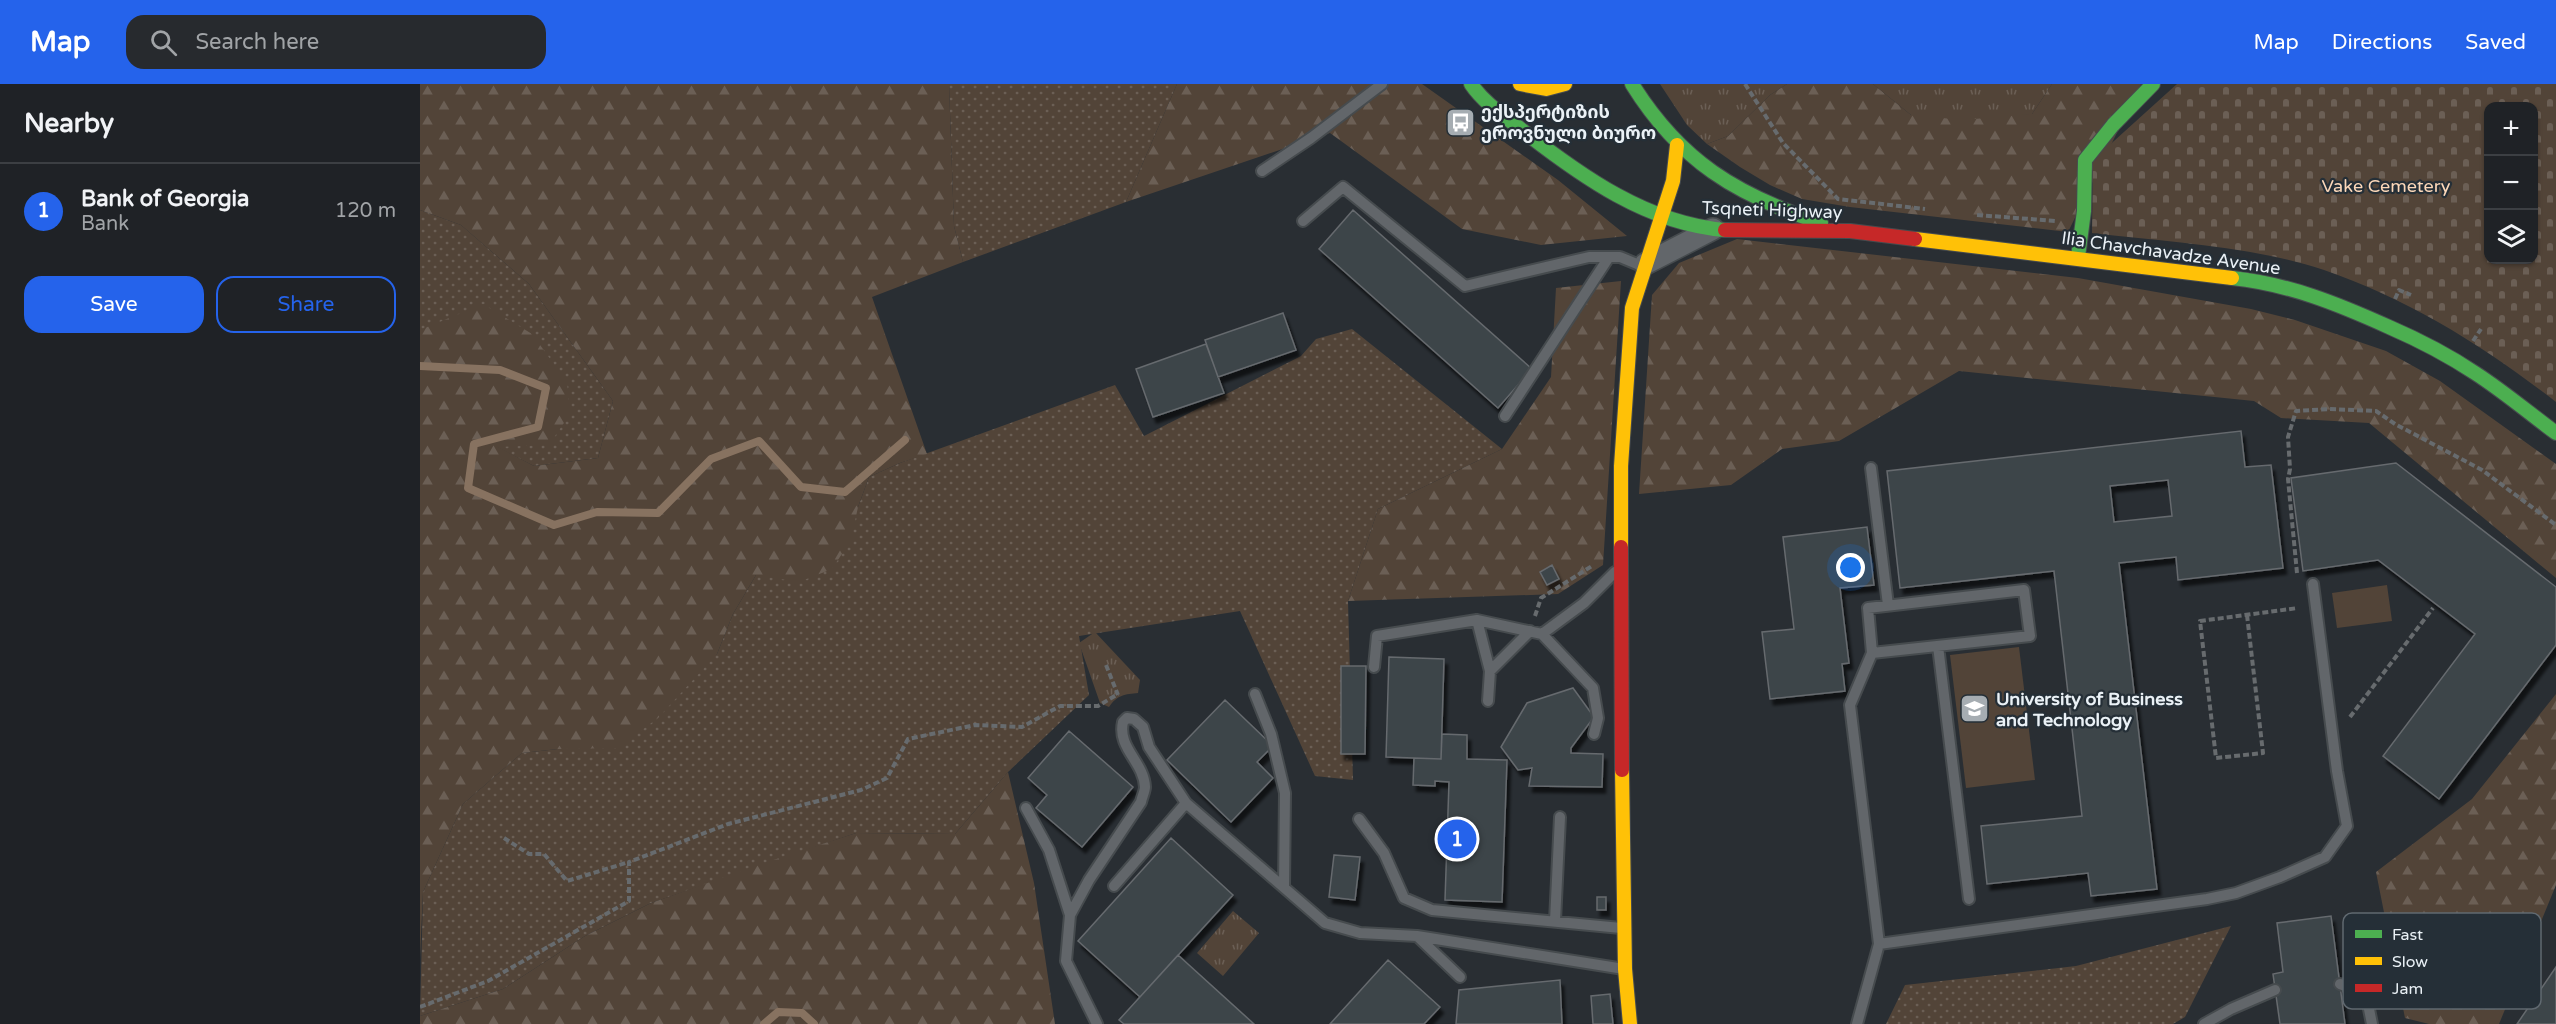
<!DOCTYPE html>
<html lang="en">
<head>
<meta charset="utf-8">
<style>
	:root { --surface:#1f2226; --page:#272a2e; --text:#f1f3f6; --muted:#a1a4a7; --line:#3c3f43; --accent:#2563eb }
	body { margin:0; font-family:"Varela Round","Noto Sans Georgian",sans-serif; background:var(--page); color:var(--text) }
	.controls { position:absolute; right:18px; top:18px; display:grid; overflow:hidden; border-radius:12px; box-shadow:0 2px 4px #0004 }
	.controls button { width:54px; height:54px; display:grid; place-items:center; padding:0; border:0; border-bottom:2px solid var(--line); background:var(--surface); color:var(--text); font:30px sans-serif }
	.you { position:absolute; left:1431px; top:484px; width:21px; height:21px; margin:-15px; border:4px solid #fff; border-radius:50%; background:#1a73e8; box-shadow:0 0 0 9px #1a73e833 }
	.badge { display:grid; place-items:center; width:39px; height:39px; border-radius:50%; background:var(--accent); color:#fff; font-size:20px; font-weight:700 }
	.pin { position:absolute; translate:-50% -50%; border:3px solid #fff; box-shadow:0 2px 6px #0006 }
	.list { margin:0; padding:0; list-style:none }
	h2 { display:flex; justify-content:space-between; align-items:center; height:78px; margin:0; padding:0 24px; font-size:26px }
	h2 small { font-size:20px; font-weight:400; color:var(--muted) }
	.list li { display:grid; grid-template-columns:39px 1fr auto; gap:18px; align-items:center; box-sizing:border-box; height:96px; padding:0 24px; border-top:2px solid var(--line) }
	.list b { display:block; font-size:22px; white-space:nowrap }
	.list p { margin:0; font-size:20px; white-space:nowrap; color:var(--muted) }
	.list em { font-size:20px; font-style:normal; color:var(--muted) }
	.actions { display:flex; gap:12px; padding:18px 24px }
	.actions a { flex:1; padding:14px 0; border:2px solid var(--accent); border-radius:18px; text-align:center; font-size:21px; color:var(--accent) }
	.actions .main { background:var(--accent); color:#fff }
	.icon { flex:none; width:33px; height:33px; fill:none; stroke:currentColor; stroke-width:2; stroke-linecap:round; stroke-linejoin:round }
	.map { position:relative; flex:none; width:2136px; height:940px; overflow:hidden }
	header { display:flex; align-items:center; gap:36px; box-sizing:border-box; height:84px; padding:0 30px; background:var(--accent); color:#fff }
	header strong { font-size:28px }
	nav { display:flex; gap:33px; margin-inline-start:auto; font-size:21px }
	.search { width:420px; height:54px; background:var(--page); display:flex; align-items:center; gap:15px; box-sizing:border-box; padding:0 21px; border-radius:18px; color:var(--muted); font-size:22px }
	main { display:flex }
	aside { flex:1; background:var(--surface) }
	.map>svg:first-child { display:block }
	.grass { fill:url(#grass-dots) }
	.forest { fill:url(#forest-firs) }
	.cemetery { fill:url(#cemetery-stones); fill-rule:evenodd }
	.park { fill:url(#park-tufts) }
	.pitch { fill:#524438 }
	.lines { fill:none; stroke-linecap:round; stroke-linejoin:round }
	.stream { stroke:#877260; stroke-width:8 }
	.building { fill:#3d454a; stroke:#666a6e; stroke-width:1.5; fill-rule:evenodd; filter:url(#shadow) }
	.lane-casing { stroke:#464b4e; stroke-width:14 }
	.street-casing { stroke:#464b4e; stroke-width:24 }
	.fast-casing { stroke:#464b4e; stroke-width:16 }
	.slow-casing { stroke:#464b4e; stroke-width:16 }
	.jam-casing { stroke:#464b4e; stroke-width:16 }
	.path { stroke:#676b6e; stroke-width:4; stroke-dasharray:6 3; stroke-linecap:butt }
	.lane { stroke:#62666a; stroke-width:10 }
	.street { stroke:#62666a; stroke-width:21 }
	.fast { stroke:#4caf50; stroke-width:14 }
	.slow { stroke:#ffc107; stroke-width:14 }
	.jam { stroke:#c62828; stroke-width:14 }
	.labels { text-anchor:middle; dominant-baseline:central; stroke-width:4.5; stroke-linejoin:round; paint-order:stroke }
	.poi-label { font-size:18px; font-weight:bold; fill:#eaf1f6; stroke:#252f37; text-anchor:start }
	.park-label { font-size:18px; fill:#fcd8b9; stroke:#252f37 }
	.street-label { font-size:18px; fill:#eaf1f6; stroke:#252f37 }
	.key { fill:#252f37; stroke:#606970; stroke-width:1.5 }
	.key-label { font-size:16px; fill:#eaf1f6 }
</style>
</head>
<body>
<header>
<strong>Map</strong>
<div class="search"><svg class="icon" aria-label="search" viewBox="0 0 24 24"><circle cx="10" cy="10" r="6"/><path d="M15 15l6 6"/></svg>Search here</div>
<nav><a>Map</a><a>Directions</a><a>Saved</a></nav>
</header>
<main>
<aside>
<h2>Nearby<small></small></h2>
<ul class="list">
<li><span class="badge">1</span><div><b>Bank of Georgia</b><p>Bank</p></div><em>120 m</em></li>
</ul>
<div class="actions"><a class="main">Save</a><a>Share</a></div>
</aside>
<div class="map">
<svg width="2136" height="940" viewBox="0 0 2136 940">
	<defs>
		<pattern id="grass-dots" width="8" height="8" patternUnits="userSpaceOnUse" patternTransform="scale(1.5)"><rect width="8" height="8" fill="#524438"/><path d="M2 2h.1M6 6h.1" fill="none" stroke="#6b5f55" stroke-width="1.8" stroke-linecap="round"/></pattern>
		<pattern id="forest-firs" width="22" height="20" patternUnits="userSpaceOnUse" patternTransform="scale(1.5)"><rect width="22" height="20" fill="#524438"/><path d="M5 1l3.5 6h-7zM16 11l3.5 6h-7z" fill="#6b5f55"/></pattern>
		<pattern id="cemetery-stones" width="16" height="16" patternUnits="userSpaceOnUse" patternTransform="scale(1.5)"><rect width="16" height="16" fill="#524438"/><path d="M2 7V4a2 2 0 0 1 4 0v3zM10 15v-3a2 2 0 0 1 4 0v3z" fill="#6b5f55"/></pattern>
		<pattern id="park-tufts" width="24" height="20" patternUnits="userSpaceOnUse" patternTransform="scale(1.5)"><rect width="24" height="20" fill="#524438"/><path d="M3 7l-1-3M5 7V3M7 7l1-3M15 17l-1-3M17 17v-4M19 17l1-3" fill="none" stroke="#6b5f55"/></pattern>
		<filter id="shadow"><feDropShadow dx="3.5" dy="6" stdDeviation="1.5" flood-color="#0009"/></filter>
	</defs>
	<rect width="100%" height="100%" fill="#292e33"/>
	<path class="grass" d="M529,0H757L706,118L543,178L534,142Z
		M0,126L41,141L109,200L193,317L178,374L114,382L77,363L0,246Z
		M932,245L1082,365L958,425L928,517L933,696L895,692L820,527L659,552L669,611L588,688L535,750L436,749L231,819L165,852L83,905L0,932L3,808L43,720L102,669L138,665L297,570L313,530L336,491H342L438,423L449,393L480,379L695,301L724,352L881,272L896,255Z
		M1811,842L1765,933L1753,940H1466L1485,901L1656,882Z"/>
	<path class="forest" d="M0,0H529L534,142L543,178L452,213L507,370L480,379L449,393L438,423L431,456L412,485L379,498L336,491L313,530L297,570L238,634L198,664L138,665L102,669L43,720L3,808L0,874V246L63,220L112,250L147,298L150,330L129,361L78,363L114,382L178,374L193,317L109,200L41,141L0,126Z
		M757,0H1002L1138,96L1207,152L1121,161L1042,145L910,49L706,118Z
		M1367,0H1453L1491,31L1612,30L1632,0H1721L1648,148L1430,123L1382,115L1350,101L1320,83L1287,60L1308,52L1350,11Z
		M1317,155L1658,194L1831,225L1875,236L1966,267L2020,297L2136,380V494L1949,339L1861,334L1834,317L1539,287L1419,357L1362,365L1311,401L1219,410L1232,211L1259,179Z
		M1201,197L1183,481L1138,510L928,517L958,425L1082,365L1131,293L1136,204Z
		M2136,610V801L2079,940H2009L1985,934L1956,788L2052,715Z
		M588,688L614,799L635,940H0V932L83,905L165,852L231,819L344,779L436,749L535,750Z"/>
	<path class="cemetery" d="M1757,0H2136V318C2065,263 1991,216 1904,186C1832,162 1747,158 1672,149L1673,76ZM2068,22H2114V176H2068Z"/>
	<path class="park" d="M1240,0H1367L1350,11L1308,52L1287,60L1267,41Z
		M1453,0H1632L1612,30L1543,36L1491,31Z
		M675,548L720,596L718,609C705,610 697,611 689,623L680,619L659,559Z
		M813,827L839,849L803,892L777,869Z"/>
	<path class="pitch" d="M1967,501L1972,537L1917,544L1912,509Z
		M1599,563L1615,696L1546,704L1530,571Z"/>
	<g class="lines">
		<path class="stream" d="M0,282L80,286L126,304L118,343L54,360L48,404L134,441L177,428L238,429L291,375L339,357L381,403L425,408L485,356
			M344,940L358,928L382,929L394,940"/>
	</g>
	<path class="building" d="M933,126L1112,285L1078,324L899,165Z
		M863,229L876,266L798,293L785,256Z
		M786,260L804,309L733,333L716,285Z
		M1821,347L1825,383L1851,381L1863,484L1758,496L1756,473L1699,479L1737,805L1671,812L1668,789L1567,800L1561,742L1662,732L1634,487L1480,504L1467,387ZM1748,396L1752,432L1694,438L1690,402Z
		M1976,379L2136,503V561L2019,715L1963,672L2055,550L1958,476L1883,487L1871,394Z
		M1447,443L1454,501L1420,504L1429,579L1422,580L1425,607L1350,615L1342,548L1374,545L1363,453Z
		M1132,481L1139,495L1127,501L1120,488Z
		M969,573L1024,575L1021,675L966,673Z
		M921,582H946L945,670H921Z
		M1153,604L1174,633L1151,664V669L1183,670L1182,703L1109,702L1112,684L1098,686L1081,663L1107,619Z
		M805,616L853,662L837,678L853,694L811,738L747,676Z
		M649,647L713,703L662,763L616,724L627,711L608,694Z
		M1022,650L1047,651V675L1087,676L1082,818L1025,816L1029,698L1015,697V702L993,701L994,674L1021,675Z
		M751,754L813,811L720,913L658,857Z
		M914,771L940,773L935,816L909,813Z
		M1177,813H1186V826H1177Z
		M1911,832L1925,940H1860L1853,890L1863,888L1857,839Z
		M758,871L834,940H704L699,936Z
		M968,876L1020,923L1004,940H910Z
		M2136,883V940H2097Z
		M1140,896L1142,940H1036L1039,906Z
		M1190,910L1193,940H1173L1171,912Z"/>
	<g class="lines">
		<defs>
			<path id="lane" d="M842,87L891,54L962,0
				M883,137L923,103L1045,202L1169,173H1200L1224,183
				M1085,332L1189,173
				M1451,384L1468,521
				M1057,536L1070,587L1068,617
				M1122,550L1173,604L1178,634L1174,650
				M1518,562L1549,815
				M954,583L957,552L1057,536L1122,550L1164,519L1195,488
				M1070,587L1110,547
				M835,610L851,650L865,709L864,803
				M606,724L629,766L650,831
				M939,735L964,769L984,814L1012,826L1201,844
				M694,802L766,719
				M1135,837L1140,733
				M997,852L1040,893
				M1459,860L1787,815L1816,809L1860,793L1905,773L1927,742L1917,687L1893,500
				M1920,900L1946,910L1952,940
				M677,940L646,877L650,831L669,796L721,718C722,713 725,707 725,703C724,678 697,664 703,638L707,634L714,635L723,643L729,663L766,719L905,839L940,849L997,852L1204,885
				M1437,940L1459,860L1430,621L1452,569L1448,524L1604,506L1610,552L1452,569
				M1784,940L1811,925L1855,906"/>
			<path id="street" d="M1225,180L1293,145"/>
			<path id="fast" d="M1051,0C1064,19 1084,32 1102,46C1161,92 1228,140 1305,146
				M1212,0C1260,77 1316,111 1401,139
				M1658,173L1664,127L1665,76L1693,41L1733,0
				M1812,194C1869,200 1918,220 1969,243C1999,256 2028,271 2055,289C2083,307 2109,329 2136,349"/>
			<path id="slow" d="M1100,0L1126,5L1145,0
				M1495,155L1812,194
				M1201,463V382L1212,224L1253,97L1257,61
				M1202,686L1205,885L1210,940"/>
			<path id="jam" d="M1305,146L1430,147L1495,155
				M1201,463L1202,686"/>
		</defs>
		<use href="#lane" class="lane-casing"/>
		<use href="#street" class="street-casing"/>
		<use href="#fast" class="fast-casing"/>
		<use href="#slow" class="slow-casing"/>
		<use href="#jam" class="jam-casing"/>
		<path class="path" d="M1325,0L1363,59L1418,115L1505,125
			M1557,131L1636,137
			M1975,215L1979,206L1991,211
			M2053,257L2061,245
			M1877,489L1868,395L1870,385L1868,353L1876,327L1910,325L1956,327L1975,340L2062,386L2136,441
			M1827,531L1843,669L1796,674L1780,537L1878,524
			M1115,532L1121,514L1172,482
			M686,581L698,611
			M1930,633L2013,524
			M84,754L109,770H124L147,797L209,778
			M0,923L68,897L209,817V778L308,740L441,706L467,694L488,655L555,641L602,643L640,622H678L698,610"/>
		<use href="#lane" class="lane"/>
		<use href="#street" class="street"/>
		<use href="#fast" class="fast"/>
		<use href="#slow" class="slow"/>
		<use href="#jam" class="jam"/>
	</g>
	<defs>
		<symbol id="bus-square" viewBox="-11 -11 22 22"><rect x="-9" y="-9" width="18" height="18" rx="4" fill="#a6adb2" stroke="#252f37"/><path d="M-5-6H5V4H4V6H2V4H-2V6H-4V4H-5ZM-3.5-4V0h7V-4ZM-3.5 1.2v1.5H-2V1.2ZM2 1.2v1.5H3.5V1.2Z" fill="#fff"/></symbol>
		<symbol id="university-square" viewBox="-11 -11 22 22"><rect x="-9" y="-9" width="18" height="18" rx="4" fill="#a6adb2" stroke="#252f37"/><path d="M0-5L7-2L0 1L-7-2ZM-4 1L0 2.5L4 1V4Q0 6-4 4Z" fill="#fff"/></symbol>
	</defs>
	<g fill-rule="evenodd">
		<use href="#bus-square" x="1024" y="22" width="33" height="33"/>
		<use href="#university-square" x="1538" y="608" width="33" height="33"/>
	</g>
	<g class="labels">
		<g class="poi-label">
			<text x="1061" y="28">ექსპერტიზის<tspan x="1061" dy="21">ეროვნული ბიურო</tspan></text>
			<text x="1576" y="615">University of Business<tspan x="1576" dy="21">and Technology</tspan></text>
		</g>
		<g class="park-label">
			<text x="1966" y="102">Vake Cemetery</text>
		</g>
		<g class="street-label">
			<text transform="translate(1352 126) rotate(2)">Tsqneti Highway</text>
			<text transform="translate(1751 169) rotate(8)">Ilia Chavchavadze Avenue</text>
		</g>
	</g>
	<rect x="1923" y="829" width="198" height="96" rx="9" class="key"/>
	<rect x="1935" y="846" width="27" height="8" fill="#4caf50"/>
	<rect x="1935" y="873" width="27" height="8" fill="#ffc107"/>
	<rect x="1935" y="900" width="27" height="8" fill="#c62828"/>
	<g class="key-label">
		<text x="1972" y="856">Fast</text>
		<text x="1972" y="883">Slow</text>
		<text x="1972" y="910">Jam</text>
	</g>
</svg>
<div class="controls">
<button>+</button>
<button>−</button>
<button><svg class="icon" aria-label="layers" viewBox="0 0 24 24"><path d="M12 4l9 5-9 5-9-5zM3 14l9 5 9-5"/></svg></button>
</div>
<div class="you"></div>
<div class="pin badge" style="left:1037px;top:755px">1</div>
</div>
</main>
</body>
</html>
